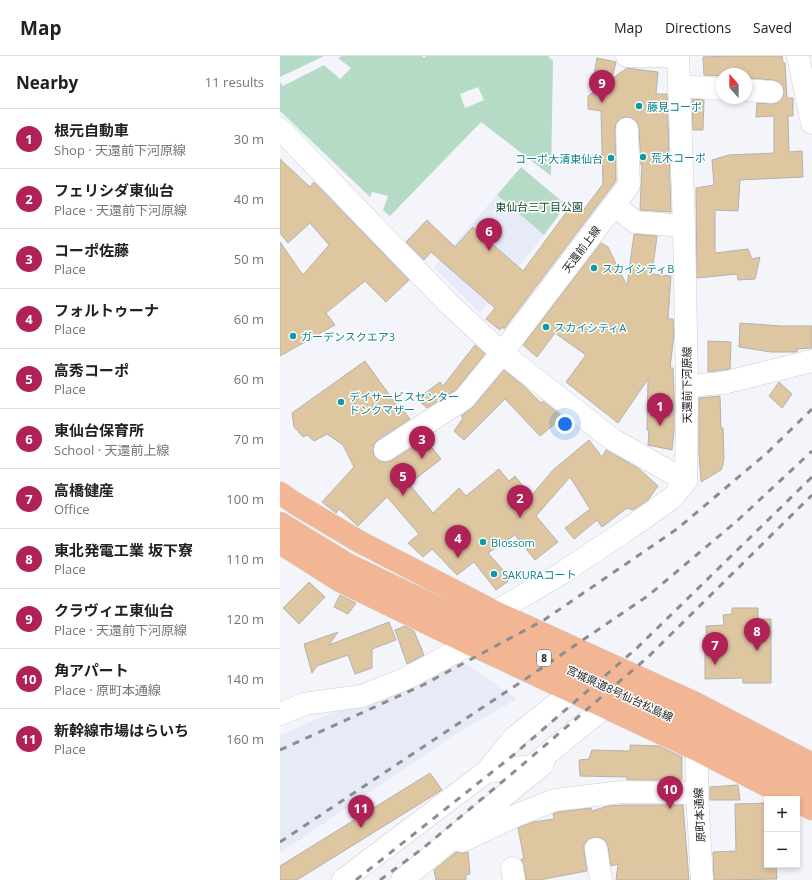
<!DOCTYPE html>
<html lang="en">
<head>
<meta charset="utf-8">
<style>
	:root { --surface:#fff; --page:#f2f2f2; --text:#202124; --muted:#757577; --line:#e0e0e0; --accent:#af2157 }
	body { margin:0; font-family:"Open Sans","Noto Sans JP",sans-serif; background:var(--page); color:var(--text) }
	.controls { position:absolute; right:12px; bottom:12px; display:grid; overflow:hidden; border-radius:0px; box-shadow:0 2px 6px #0003 }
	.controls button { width:36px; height:36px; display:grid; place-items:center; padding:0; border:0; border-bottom:1px solid var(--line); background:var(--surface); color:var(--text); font:20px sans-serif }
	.compass { position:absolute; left:436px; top:12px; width:36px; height:36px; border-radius:50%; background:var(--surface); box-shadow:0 2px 6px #0003; rotate:339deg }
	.you { position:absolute; left:285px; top:368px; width:14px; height:14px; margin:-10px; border:3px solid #fff; border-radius:50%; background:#1a73e8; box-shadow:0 0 0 6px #1a73e833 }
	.badge { display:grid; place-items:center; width:26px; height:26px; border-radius:50%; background:var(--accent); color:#fff; font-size:13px; font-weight:700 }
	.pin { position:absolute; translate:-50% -33px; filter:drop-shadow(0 1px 2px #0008) }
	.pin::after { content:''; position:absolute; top:21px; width:14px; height:12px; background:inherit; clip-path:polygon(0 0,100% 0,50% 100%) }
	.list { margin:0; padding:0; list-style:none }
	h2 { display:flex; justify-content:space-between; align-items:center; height:52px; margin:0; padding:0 16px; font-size:17px }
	h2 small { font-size:13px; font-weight:400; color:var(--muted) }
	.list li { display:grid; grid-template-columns:26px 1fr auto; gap:12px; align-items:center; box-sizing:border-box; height:60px; padding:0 16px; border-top:1px solid var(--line) }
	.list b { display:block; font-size:15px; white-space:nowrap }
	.list p { margin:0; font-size:13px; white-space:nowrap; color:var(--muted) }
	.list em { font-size:13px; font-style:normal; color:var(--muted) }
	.map { position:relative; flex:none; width:532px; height:824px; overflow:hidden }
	header { display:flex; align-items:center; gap:24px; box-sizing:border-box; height:56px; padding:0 20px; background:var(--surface); border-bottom:1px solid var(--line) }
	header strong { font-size:19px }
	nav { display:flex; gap:22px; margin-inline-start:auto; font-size:14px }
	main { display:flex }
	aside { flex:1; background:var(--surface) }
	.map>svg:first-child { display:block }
	.built { fill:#e7eaf7 }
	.green { fill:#b5dbc6; fill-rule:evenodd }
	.building { fill:#dec6a1; stroke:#b5b1ad }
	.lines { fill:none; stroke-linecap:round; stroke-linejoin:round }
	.minor-casing { stroke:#ccced3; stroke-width:23 }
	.major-casing { stroke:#d2d2d2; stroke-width:23 }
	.minor { stroke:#fff; stroke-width:22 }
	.major { stroke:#f3b694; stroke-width:22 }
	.rail { stroke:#8c8d91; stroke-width:3; stroke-dasharray:7 7; stroke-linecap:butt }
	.culture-dot { fill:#0f9aa8; stroke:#fff; stroke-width:1.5 }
	.labels { text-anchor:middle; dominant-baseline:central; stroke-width:3; stroke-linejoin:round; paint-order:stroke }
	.shield { fill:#fff; stroke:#606062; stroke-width:1 }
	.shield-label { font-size:10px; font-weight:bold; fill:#1c1c1e }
	.culture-label { font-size:11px; fill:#0d838f; stroke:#fff; text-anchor:start }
	.park-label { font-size:11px; fill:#144931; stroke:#fff }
	.street-label { font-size:11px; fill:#1c1c1e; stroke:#fff }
</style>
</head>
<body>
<header>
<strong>Map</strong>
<nav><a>Map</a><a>Directions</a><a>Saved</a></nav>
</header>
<main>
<aside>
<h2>Nearby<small>11 results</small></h2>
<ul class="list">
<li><span class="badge">1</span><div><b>根元自動車</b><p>Shop · 天還前下河原線</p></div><em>30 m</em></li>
<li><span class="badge">2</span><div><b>フェリシダ東仙台</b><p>Place · 天還前下河原線</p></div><em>40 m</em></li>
<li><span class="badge">3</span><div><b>コーポ佐藤</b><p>Place</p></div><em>50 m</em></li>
<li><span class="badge">4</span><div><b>フォルトゥーナ</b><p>Place</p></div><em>60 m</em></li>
<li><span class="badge">5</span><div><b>高秀コーポ</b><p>Place</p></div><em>60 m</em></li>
<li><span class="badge">6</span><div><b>東仙台保育所</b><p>School · 天還前上線</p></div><em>70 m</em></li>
<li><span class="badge">7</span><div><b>高橋健産</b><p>Office</p></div><em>100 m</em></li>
<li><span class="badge">8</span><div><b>東北発電工業 坂下寮</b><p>Place</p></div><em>110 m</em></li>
<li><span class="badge">9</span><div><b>クラヴィエ東仙台</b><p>Place · 天還前下河原線</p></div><em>120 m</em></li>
<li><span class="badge">10</span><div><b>角アパート</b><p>Place · 原町本通線</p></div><em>140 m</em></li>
<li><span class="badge">11</span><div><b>新幹線市場はらいち</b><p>Place</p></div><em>160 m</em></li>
</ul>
</aside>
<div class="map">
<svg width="532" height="824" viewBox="0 0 532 824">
	<rect width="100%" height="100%" fill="#f4f5fb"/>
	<path class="built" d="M217,139L264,179L200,257L154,211Z
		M179,603L237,643L177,677L0,797V679Z"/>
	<path class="green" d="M0,0H44L0,21Z
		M62,0H142L144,2L146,0H268L273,5L271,120L201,66L110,160L103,154L108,140L92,136L90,141L0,55V26L3,30L44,9L60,23L71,12L58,2ZM198,31L204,44L185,52L180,38Z
		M241,111L286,149L264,179L217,139Z"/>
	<path class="building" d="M451,0H502L503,7H505L507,42H513V60H508L509,96L522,95L523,121L460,124L458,155L435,154V197L468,193L472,203L480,201L475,223L458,224L457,218L417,222L416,132L434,129L432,104L449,99L494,97V60L476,61L477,47L491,48L497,47L502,43L504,37L503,30L499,26L493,24L466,22V18H442V20L424,19L423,1Z
		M317,2L336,6L332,22L314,19Z
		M347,12L378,16L376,38H387L391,156L360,154L362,107L361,109L359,72L357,66L352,62L346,61L341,62L336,67L335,73L336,125L224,273L223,271L220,274L206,263L215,252L151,196L144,204L126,186L147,164L175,191L193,171L243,215L291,150L302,156L323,128L321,55L308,53V40Z
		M412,43L424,44L423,74H413Z
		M0,103L30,131L34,126L129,224L106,246L85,225L46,257L55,269L0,300V186L23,219L49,189L30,167L8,187L0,177Z
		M354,178L377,180L372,218L391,220L388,263H393L394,278L390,312H393L394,335V375L392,394L368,389L369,374H367L368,323L338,367L286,326L306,299L275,277L257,301L243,289L321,187L328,191L347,230Z
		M460,267L501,270H532V292L517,293V296H491L459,291Z
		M428,285L451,286L450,313L428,316Z
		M195,289L205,298L176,334L147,352L137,343L160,326L163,330Z
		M85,305L121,355L123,354L130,363L98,384L94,388L93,394L94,400L100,405L105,406L111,405L145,383L161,403L129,428L153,457L179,432L186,440L219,413L229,425L235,420L251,440L273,414L309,384L322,401L326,394L358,412L378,430L368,444L353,454L347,452L322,471L317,464L294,483L285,472L310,453L290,421L256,460L278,486L255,504L235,479L208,497L231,523L216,534L194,506L177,519L152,493L143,501L128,487L139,478L107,441L78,470L59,453L56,457L42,446L74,411L63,389L47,378L34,385L27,379L23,381L14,371L12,357Z
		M224,314L245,331L261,347L263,345L283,361L260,380L225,343L184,384L174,375L183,362L181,360L193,351Z
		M499,326L512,338L502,352L489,340Z
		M440,340L441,372H443L444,401L443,409L441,414L421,426L419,397V342Z
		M29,526L45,541L19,568L3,552Z
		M60,539L76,547L68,558L54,551Z
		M452,552H478V563H491V627H463V622L425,623V597H427L426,570L444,569L443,559L452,558Z
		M109,566L116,584L92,593V612L75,618L68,599L37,610L32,617L24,588L58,576L49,589Z
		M125,570L134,575L144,599L127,608L115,574Z
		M350,689L379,690L402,701V724H347V721L300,720L299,704L309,703L312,694L350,695Z
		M150,717L162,734L17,824H0V810Z
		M458,729L460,744H430V731Z
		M487,747V809H496L497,823L434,824L433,796L456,795L455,748Z
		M343,749H403L409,824H336L338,808L331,810L328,791L326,785L321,782L314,781L308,783L304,789V795L307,815L259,824H246L244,810L241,803H244L238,772L253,766L274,763L273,758L278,756L311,752L312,755L328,750Z
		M176,796L181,797L188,796L190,818L186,819V824H156L154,814Z"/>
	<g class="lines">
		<defs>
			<path id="minor" d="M347,0H388
				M518,0L532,67
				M399,30L442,33
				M466,34L492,36
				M0,73L169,248L222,297L332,383L406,425
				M334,149L349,129L347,73
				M407,330L443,327L532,305
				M105,394L184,343L222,297L334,149L355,166L404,170
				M215,556L282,517L351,471L392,442L406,425L407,330L404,170L398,0
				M0,658L24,648L82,640L127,622L190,588
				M417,694V737L422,824
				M206,716L234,682L291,636
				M182,785L237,759L275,744L342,736L417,737
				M316,793L321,824
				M232,812L234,824
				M63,824L206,716L252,710L325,651
				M122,824L263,708"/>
			<path id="major" d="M0,437L16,448L80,486L215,556L415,647L532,708
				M0,467L67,508L196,570L410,669L532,729
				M0,487L60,525L190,588L417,694L513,743
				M517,745L532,753"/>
		</defs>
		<use href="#minor" class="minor-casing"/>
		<use href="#major" class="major-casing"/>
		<use href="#minor" class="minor"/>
		<use href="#major" class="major"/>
		<path class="rail" d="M0,694L143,629L264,564L397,473L487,397L532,353
			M0,786L244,624L369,539L458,464L532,395
			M76,824L231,701L357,592L532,421
			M100,824L142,793L241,710L368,601L532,439"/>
	</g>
	<g class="culture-dot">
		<circle cx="359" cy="50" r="4"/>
		<circle cx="363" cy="101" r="4"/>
		<circle cx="331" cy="102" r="4"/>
		<circle cx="314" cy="212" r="4"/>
		<circle cx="266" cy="271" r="4"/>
		<circle cx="13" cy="280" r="4"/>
		<circle cx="61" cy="346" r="4"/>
		<circle cx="203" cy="486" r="4"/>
		<circle cx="214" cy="518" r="4"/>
	</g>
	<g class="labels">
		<rect class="shield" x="257" y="594" width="14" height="16" rx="3"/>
		<g class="shield-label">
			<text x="264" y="602">8</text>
		</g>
		<g class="culture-label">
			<text x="367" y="50">藤見コーポ</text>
			<text x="371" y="101">荒木コーポ</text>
			<text x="323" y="102" text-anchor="end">コーポ大清東仙台</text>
			<text x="322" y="212">スカイシティB</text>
			<text x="274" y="271">スカイシティA</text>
			<text x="21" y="280">ガーデンスクエア3</text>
			<text x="69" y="340">デイサービスセンター<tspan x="69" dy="13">ドンクマザー</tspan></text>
			<text x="211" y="486">Blossom</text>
			<text x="222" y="518">SAKURAコート</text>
		</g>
		<g class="park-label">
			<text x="259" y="150">東仙台三丁目公園</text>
		</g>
		<g class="street-label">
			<text transform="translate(301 193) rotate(-53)">天還前上線</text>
			<text transform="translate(406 329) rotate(-90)">天還前下河原線</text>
			<text transform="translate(340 637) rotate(25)">宮城県道8号仙台松島線</text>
			<text transform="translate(419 759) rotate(-93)">原町本通線</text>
		</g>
	</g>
</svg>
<div class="controls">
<button>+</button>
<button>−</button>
</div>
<svg class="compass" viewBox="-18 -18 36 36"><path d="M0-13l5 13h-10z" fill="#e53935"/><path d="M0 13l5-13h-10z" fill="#757577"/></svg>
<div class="you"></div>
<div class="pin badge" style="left:380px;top:370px">1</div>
<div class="pin badge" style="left:240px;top:462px">2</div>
<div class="pin badge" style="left:142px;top:403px">3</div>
<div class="pin badge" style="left:178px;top:502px">4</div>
<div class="pin badge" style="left:123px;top:440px">5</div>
<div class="pin badge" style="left:209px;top:195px">6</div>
<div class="pin badge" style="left:435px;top:609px">7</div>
<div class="pin badge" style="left:477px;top:595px">8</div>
<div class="pin badge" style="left:322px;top:47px">9</div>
<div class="pin badge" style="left:390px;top:753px">10</div>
<div class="pin badge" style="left:81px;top:772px">11</div>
</div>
</main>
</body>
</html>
